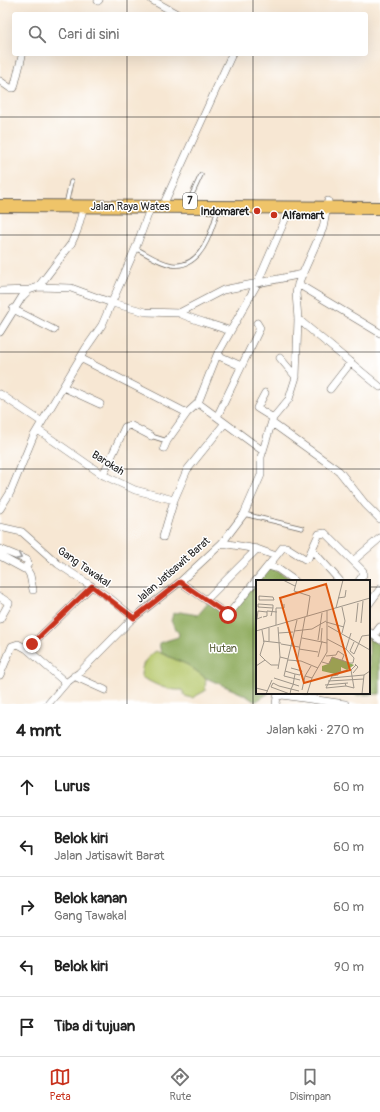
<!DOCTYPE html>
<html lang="id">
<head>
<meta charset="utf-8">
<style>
	:root { --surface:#fff; --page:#f6f6f6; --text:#222; --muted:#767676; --line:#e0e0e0; --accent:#c8321e }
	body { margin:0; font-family:Pangolin,sans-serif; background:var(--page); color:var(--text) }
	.stop { position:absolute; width:12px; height:12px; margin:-9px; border:3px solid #c8321e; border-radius:50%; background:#fff }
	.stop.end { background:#c8321e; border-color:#fff; box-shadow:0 1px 4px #0008 }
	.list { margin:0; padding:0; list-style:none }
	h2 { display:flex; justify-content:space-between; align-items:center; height:52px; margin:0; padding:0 16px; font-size:17px }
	h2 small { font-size:13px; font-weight:400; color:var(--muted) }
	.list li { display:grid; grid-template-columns:26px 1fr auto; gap:12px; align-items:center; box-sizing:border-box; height:60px; padding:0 16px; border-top:1px solid var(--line) }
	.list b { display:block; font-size:15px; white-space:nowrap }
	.list p { margin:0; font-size:13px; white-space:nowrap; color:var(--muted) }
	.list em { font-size:13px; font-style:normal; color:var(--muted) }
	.icon { flex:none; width:22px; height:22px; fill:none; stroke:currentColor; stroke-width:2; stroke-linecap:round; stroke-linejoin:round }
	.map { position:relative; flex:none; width:380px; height:704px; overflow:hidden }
	.search { position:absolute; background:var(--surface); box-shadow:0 4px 16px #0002; left:12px; right:12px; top:12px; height:44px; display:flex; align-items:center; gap:10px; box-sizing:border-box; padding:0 14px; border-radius:4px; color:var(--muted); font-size:15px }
	.sheet { height:352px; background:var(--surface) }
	nav { display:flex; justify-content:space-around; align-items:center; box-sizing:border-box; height:56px; border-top:1px solid var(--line); background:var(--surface); font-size:11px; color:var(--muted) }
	nav a { display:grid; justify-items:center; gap:2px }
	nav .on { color:var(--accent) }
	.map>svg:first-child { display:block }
	.green { fill:#b6c76a; stroke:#697243 }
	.forest { fill:#90ac5e; stroke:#56643d }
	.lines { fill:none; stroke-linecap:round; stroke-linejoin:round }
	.lane-casing { stroke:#69635c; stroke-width:5 }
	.street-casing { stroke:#69635c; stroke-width:8 }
	.highway-casing { stroke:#69635c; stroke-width:14 }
	.lane { stroke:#fff; stroke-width:3.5 }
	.street { stroke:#fff; stroke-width:7 }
	.highway { stroke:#efc469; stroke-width:12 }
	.oneway { stroke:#999 }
	.route { stroke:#c8321e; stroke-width:5 }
	.grid { fill:none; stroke:#1c1c1c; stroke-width:1; stroke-opacity:0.55 }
	.poi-dot { fill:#c8321e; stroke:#fff; stroke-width:1.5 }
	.labels { text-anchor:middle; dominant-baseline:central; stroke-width:3; stroke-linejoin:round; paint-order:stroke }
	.shield { fill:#fff; stroke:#606060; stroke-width:1 }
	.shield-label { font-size:10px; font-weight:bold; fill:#1c1c1c }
	.street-label { font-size:11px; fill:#1c1c1c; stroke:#fff }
	.poi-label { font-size:11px; font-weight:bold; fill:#1c1c1c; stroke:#fff; text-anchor:end }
	.park-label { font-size:11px; fill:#5a603b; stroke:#fff }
	.inset-road { fill:none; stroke:#9f968a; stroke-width:1 }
	.view { fill:#de560d; fill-opacity:0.15; stroke:#de560d; stroke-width:2 }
	.inset-edge { fill:none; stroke:#1c1c1c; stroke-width:2 }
</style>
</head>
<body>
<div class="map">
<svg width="380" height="704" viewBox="0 0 380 704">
	<rect width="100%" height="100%" fill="#fff"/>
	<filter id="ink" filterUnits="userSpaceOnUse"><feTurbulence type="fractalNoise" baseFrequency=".025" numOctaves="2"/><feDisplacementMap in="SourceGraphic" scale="8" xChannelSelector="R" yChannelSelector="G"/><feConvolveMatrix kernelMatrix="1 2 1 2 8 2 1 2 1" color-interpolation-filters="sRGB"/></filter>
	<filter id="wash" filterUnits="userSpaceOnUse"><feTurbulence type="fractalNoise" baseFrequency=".012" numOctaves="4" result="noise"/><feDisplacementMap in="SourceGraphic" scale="16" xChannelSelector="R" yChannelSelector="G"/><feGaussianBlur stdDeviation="0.9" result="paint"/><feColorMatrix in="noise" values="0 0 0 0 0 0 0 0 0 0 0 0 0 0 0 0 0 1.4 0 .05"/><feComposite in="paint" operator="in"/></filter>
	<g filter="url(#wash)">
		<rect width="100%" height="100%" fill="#f7e7d3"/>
		<path class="green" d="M156,651L188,665L206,678L205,691L192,698L185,696L182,690C166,691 155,684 141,677C141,664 146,658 156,651Z"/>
		<path class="forest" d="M268,566L295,581H257V693H269L255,702L245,695L206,678L188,665L161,653L159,643L178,637L179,634L171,621L173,614L180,612L198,615L209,602L226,615Z
			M369,632L380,640V694L356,695L352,693H369Z"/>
	</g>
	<g filter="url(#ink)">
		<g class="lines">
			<defs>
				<path id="lane" d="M67,200L71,182
					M189,201L201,175
					M135,248C147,254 159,263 172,265C202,269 212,230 218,209
					M151,436L167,441
					M244,514L302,528"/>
				<path id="street" d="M152,0L177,14
					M98,1L99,0
					M0,81L10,88H14L22,56
					M165,201L232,54
					M298,284L380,333
					M38,287L71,288L112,303L146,312L179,313L223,290L303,274
					M0,291L29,290
					M13,309L54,330
					M179,313C196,321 212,324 230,331
					M298,319L380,387
					M0,332L22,297L29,290L38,287L46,277L71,244L77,231L84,206
					M217,355L241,366
					M80,358L187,413L198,403L217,355L257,284L290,208
					M280,358L296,377
					M63,387L100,404
					M330,389L351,362
					M265,393L257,408L273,418
					M0,394L42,422
					M198,403L263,451
					M217,417L260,328L257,323
					M272,423L339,471L366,505L380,519
					M38,430L103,475L135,490L174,500
					M164,448L167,441L187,413
					M103,475L125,427L130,425L151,436
					M0,509L10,493L33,437L86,348L102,325L136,247L151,206
					M0,527L22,532L58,564L111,599L134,618
					M163,537L174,500L187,470L225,423
					M222,543L257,549L276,556L283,547H286L305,559L308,558L319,534L325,533L363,571V575L359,581
					M0,549L27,560L28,564L24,569L0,556
					M312,550L340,581
					M353,561L380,538
					M268,566L278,569L295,581
					M26,568L30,575L33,590
					M180,582L228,615L276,556
					M0,597L9,603L0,619
					M206,600L257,549
					M369,604L380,589
					M369,632L380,640
					M374,635L380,627
					M0,675L12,646L18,644L27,649
					M74,676L105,690
					M66,683L27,649L92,586
					M48,704L66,683L79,673L131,620L180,582L222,543L244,514L261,475V457L273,418L289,399L296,377L298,319L296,293L298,284L323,228L328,201
					M276,704L277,697L282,695L345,704"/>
				<path id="highway" d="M0,206L380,208"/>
			</defs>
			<use href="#lane" class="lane-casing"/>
			<use href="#street" class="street-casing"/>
			<use href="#highway" class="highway-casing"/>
			<use href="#lane" class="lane"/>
			<use href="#street" class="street"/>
			<use href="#highway" class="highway"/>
		</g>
		<defs><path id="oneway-chevron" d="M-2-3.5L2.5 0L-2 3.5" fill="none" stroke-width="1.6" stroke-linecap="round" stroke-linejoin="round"/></defs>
		<use class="oneway" href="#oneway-chevron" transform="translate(19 557) rotate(24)"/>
	</g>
	<g class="lines" filter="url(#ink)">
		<path class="route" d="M32,644L92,586L134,618L180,582L228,615"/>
	</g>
	<path class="grid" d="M127,0V14M253,0V14M127,54V704M253,54V704M0,117H380M0,235H380M0,352H380M0,469H380M0,587H257M369,587H380"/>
	<g class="poi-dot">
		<circle cx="257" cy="211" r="4"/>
		<circle cx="274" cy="215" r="4"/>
	</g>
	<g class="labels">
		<rect class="shield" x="183" y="193" width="14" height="16" rx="3"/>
		<g class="shield-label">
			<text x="190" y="201">7</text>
		</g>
		<g class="street-label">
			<text x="130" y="206">Jalan Raya Wates</text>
			<text transform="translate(108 463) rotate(32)">Barokah</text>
			<text transform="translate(84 567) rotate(35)">Gang Tawakal</text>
			<text transform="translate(173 570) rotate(-41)">Jalan Jatisawit Barat</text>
		</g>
		<g class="poi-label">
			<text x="249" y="211">Indomaret</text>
			<text x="282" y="215" text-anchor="start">Alfamart</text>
		</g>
		<g class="park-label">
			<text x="223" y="648">Hutan</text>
		</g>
	</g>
	<g transform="translate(256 580)">
		<rect width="114" height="114" fill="#f7e7d3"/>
		<path d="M76,77L86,80L98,85L91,90L85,87V91L79,94L66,91V86L72,84Z" fill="#90ac5e"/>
		<path class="inset-road" d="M27,0L39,6M41,0L38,11L54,16L51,36M3,16L17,17L18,20H3ZM82,18L89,17L90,10M86,27L89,41L86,53M80,28L87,0M15,36L17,28V25L2,24V27L17,28M6,37L1,39L2,31L11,32M7,37L11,36V31L21,32M41,40L28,96L44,100M70,42L88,47M100,42L102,23M105,43L107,21M20,45V28H28V24M72,46L114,70M22,47L24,77M0,51L114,18M38,51L56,49L70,41M23,53L37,52M46,58L71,63M71,59L90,69L98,78L97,83H94M62,60L66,33M7,61L25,63M13,61V48M65,61L66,48M98,62L94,71L98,74L106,56L114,55M25,64L43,67M43,69L62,72M90,69L95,53M70,76L80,75L82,71L88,75L86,80M62,77L66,61M76,77L94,83M9,80L15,85H22M32,80L45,81L62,88M41,82L49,37M66,82L73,84L76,77M0,86L9,80L4,75L8,62L6,50M55,86L49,96L56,98M35,88L46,91L44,95L39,94M22,89L24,77L32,79M29,91L39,94L37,105L35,109L34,114L15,107L17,103L23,106L43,111M97,93L102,87L99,84M82,95L76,96L70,108L90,106L89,103M82,95V92L95,90L100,85M18,98L43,106M75,98L108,95M72,101L108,99M69,105L92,103M90,106L98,108L95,90M0,108L12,111M46,110L49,96M10,114L16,100M51,114L56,98L71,72V31M106,114L108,95L114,91"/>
		<path class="view" d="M70,4L94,90L48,103L24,18Z"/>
		<rect width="114" height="114" class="inset-edge"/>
	</g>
</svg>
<div class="stop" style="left:228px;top:615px"></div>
<div class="stop end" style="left:32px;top:644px"></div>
<div class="search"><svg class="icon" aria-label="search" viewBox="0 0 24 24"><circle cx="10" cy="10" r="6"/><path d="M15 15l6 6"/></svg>Cari di sini</div>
</div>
<section class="sheet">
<h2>4 mnt<small>Jalan kaki · 270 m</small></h2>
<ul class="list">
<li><svg class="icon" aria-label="ahead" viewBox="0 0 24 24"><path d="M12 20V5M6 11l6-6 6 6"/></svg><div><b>Lurus</b></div><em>60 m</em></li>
<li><svg class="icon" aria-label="left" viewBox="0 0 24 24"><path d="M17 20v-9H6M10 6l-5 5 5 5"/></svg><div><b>Belok kiri</b><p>Jalan Jatisawit Barat</p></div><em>60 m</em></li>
<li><svg class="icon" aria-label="right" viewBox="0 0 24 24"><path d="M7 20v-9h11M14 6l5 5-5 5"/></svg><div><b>Belok kanan</b><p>Gang Tawakal</p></div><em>60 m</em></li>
<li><svg class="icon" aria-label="left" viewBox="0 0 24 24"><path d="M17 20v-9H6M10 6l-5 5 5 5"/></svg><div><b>Belok kiri</b></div><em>90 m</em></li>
<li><svg class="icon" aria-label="arrive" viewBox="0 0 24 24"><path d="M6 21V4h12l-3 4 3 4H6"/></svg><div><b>Tiba di tujuan</b></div></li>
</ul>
</section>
<nav>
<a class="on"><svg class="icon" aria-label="map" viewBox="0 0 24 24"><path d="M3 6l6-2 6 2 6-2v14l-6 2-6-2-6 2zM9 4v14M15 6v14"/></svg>Peta</a>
<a><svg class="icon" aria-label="directions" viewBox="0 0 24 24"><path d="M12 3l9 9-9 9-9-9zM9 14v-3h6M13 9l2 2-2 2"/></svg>Rute</a>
<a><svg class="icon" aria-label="saved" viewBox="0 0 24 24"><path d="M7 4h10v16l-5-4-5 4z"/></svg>Disimpan</a>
</nav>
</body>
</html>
